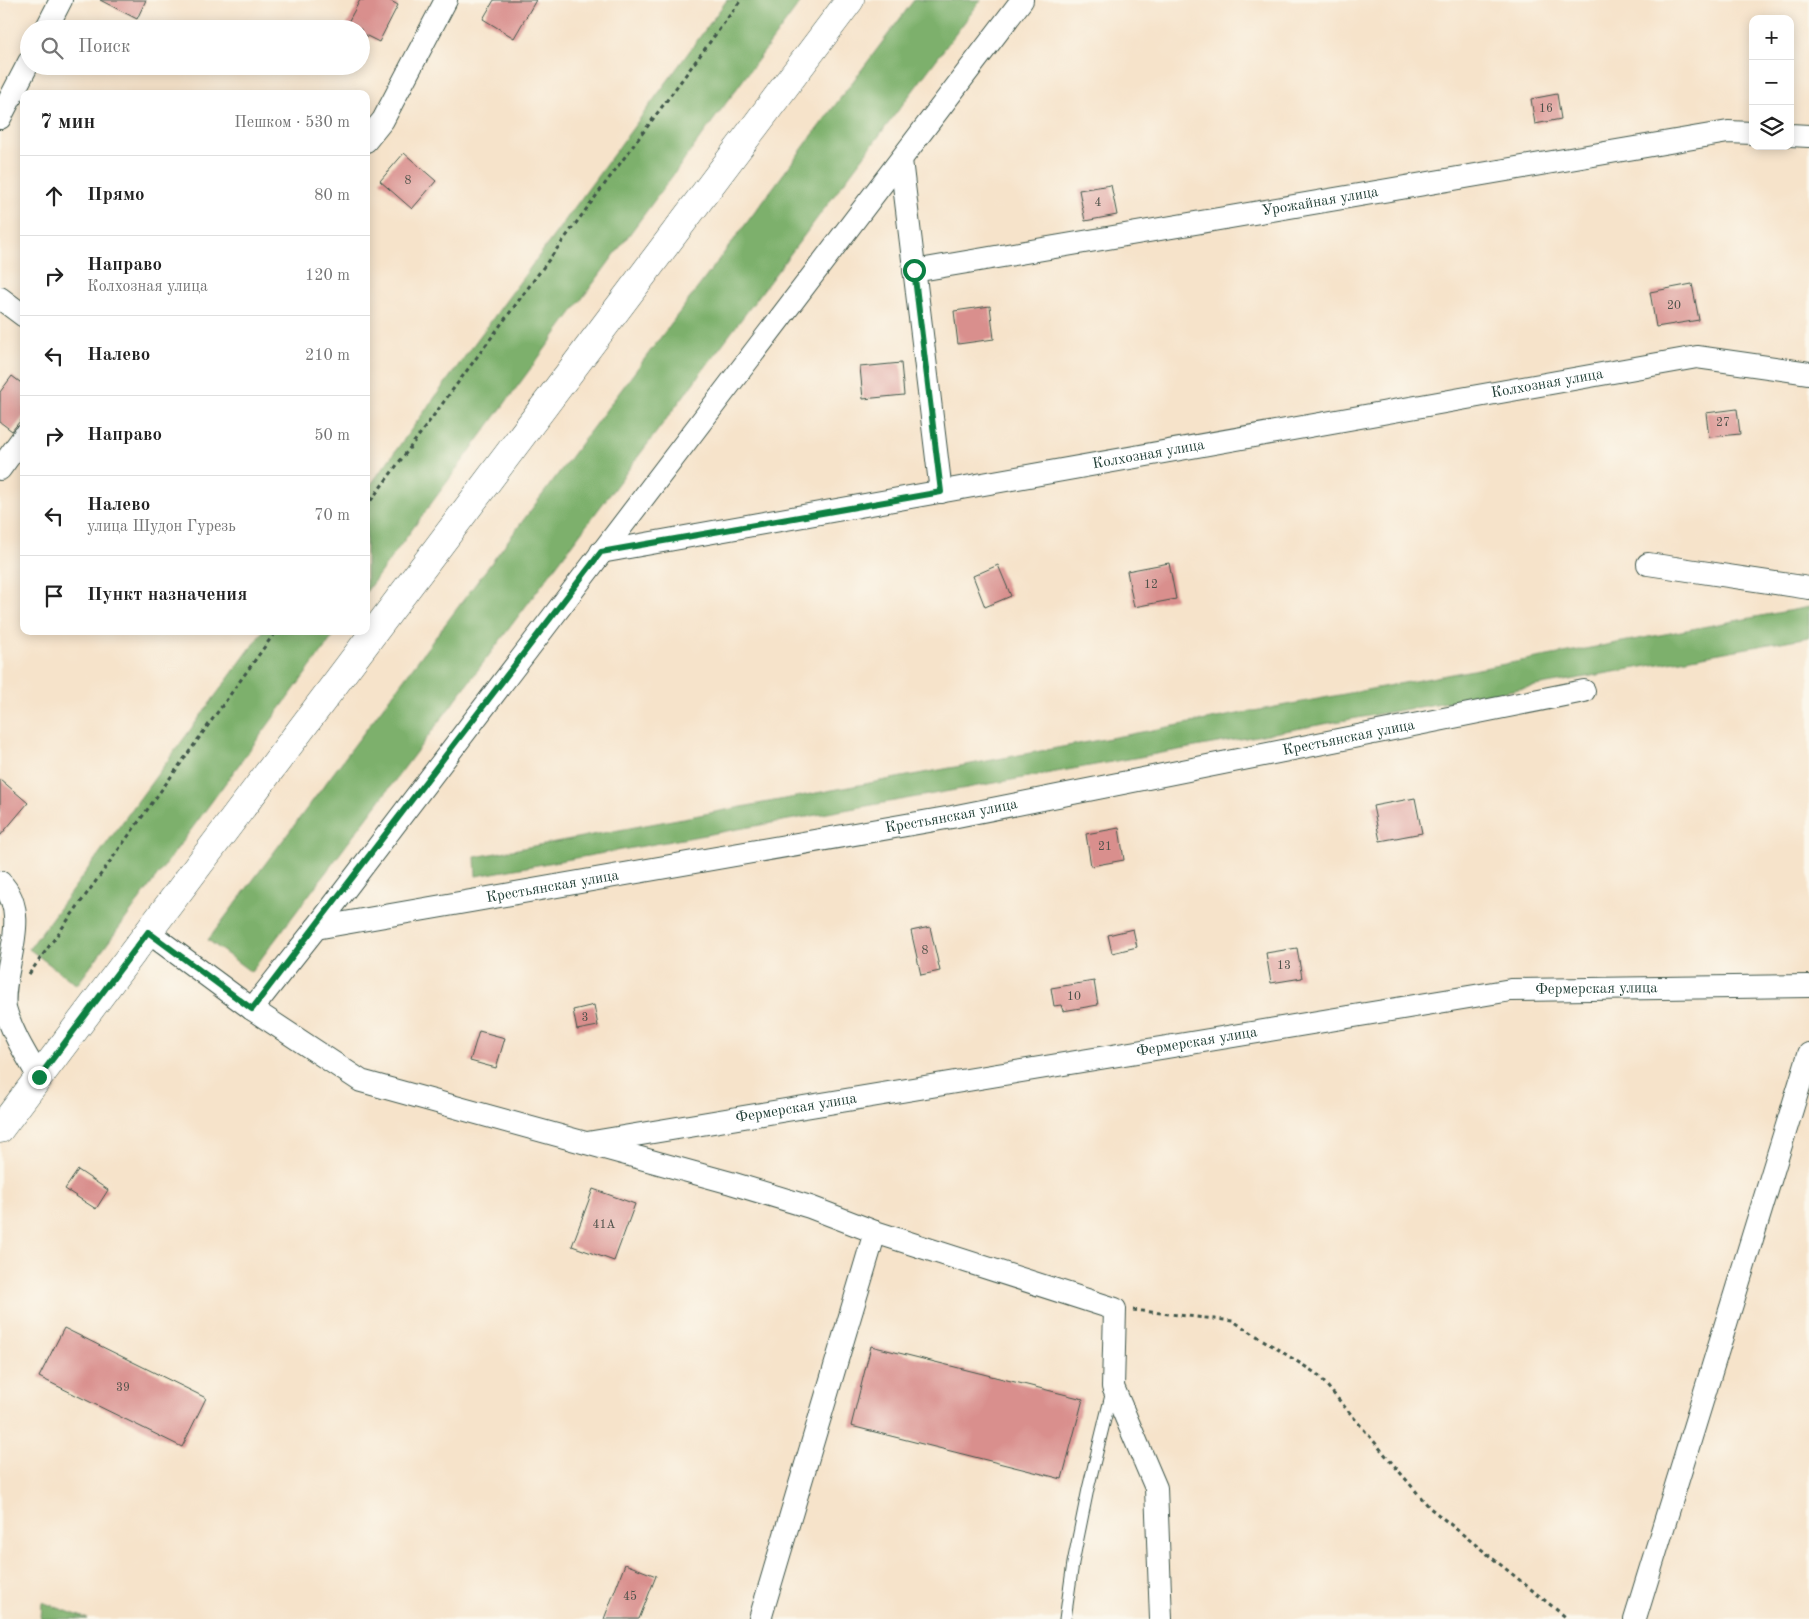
<!DOCTYPE html>
<html lang="ru">
<head>
<meta charset="utf-8">
<style>
	:root { --surface:#fff; --page:#f6f6f6; --text:#222; --muted:#767676; --line:#e0e0e0 }
	body { margin:0; font-family:"Old Standard TT",serif; background:var(--page); color:var(--text) }
	.controls { position:absolute; right:15px; top:15px; display:grid; overflow:hidden; border-radius:10px; box-shadow:0 2px 12px #0003 }
	.controls button { width:45px; height:45px; display:grid; place-items:center; padding:0; border:0; border-bottom:1px solid var(--line); background:var(--surface); color:var(--text); font:25px sans-serif }
	.stop { position:absolute; width:15px; height:15px; margin:-11px; border:4px solid #0b8043; border-radius:50%; background:#fff }
	.stop.end { background:#0b8043; border-color:#fff; box-shadow:0 1px 5px #0008 }
	.list { margin:0; padding:0; list-style:none }
	h2 { display:flex; justify-content:space-between; align-items:center; height:65px; margin:0; padding:0 20px; font-size:21px }
	h2 small { font-size:16px; font-weight:400; color:var(--muted) }
	.list li { display:grid; grid-template-columns:32px 1fr auto; gap:15px; align-items:center; box-sizing:border-box; height:80px; padding:0 20px; border-top:1px solid var(--line) }
	.list b { display:block; font-size:19px; white-space:nowrap }
	.list p { margin:0; font-size:16px; white-space:nowrap; color:var(--muted) }
	.list em { font-size:16px; font-style:normal; color:var(--muted) }
	.icon { flex:none; width:28px; height:28px; fill:none; stroke:currentColor; stroke-width:2; stroke-linecap:round; stroke-linejoin:round }
	.map { position:relative; flex:none; width:1809px; height:1619px; overflow:hidden }
	.search { position:absolute; background:var(--surface); box-shadow:0 2px 12px #0003; left:20px; top:20px; width:350px; height:55px; display:flex; align-items:center; gap:12px; box-sizing:border-box; padding:0 18px; border-radius:28px; color:var(--muted); font-size:19px }
	.panel { position:absolute; background:var(--surface); box-shadow:0 2px 12px #0003; left:20px; top:90px; width:350px; height:545px; border-radius:10px }
	.map>svg:first-child { display:block }
	.forest { fill:#7db06c; stroke:#4e7650 }
	.building { fill:#d98f8d }
	.lines { fill:none; stroke-linecap:round; stroke-linejoin:round }
	.lane-casing { stroke:#3f564a; stroke-width:13 }
	.street-casing { stroke:#3f564a; stroke-width:24 }
	.secondary-casing { stroke:#3f564a; stroke-width:29 }
	.path { stroke:#3f564a; stroke-width:3; stroke-dasharray:4 4; stroke-linecap:butt }
	.lane { stroke:#fff; stroke-width:11 }
	.street { stroke:#fff; stroke-width:22 }
	.secondary { stroke:#fff; stroke-width:28 }
	.route { stroke:#0b8043; stroke-width:6 }
	.labels { text-anchor:middle; dominant-baseline:central; stroke-width:5; stroke-linejoin:round; paint-order:stroke }
	.number-label { font-size:12px; fill:#4e524a }
	.street-label { font-size:15px; fill:#1f3d34; stroke:#fbf7ec }
</style>
</head>
<body>
<div class="map">
<svg width="1809" height="1619" viewBox="0 0 1809 1619">
	<rect width="100%" height="100%" fill="#fbf7ec"/>
	<filter id="ink" filterUnits="userSpaceOnUse"><feTurbulence type="fractalNoise" baseFrequency=".02" numOctaves="2"/><feDisplacementMap in="SourceGraphic" scale="10" xChannelSelector="R" yChannelSelector="G"/><feConvolveMatrix kernelMatrix="1 2 1 2 8 2 1 2 1" color-interpolation-filters="sRGB"/></filter>
	<filter id="wash" filterUnits="userSpaceOnUse"><feTurbulence type="fractalNoise" baseFrequency=".0096" numOctaves="4" result="noise"/><feDisplacementMap in="SourceGraphic" scale="20" xChannelSelector="R" yChannelSelector="G"/><feGaussianBlur stdDeviation="1.12" result="paint"/><feColorMatrix in="noise" values="0 0 0 0 0 0 0 0 0 0 0 0 0 0 0 0 0 1.4 0 .05"/><feComposite in="paint" operator="in"/></filter>
	<g filter="url(#wash)">
		<rect width="100%" height="100%" fill="#f6e3ca"/>
		<path class="forest" d="M727,0H802L366,592V491Z
			M914,0H981L251,972L208,940Z
			M1809,607V637L476,876L475,857Z
			M263,631H337L77,985L29,949Z
			M42,1602L88,1619H41Z"/>
		<g id="blocks">
			<path class="building" d="M100,0H146L137,19Z
				M360,0H389L398,5L379,42L361,33V29H352L346,26Z
				M494,0H536L514,38L483,19Z
				M1557,94L1561,119L1535,124L1531,99Z
				M404,153L436,181L412,209L380,181Z
				M1111,185L1117,215L1085,221L1079,190Z
				M1692,284L1699,320L1656,327L1650,292Z
				M990,306L994,339L958,344L954,311Z
				M901,363L904,395L863,399L860,367Z
				M12,376L24,385V416L12,431L0,422V392Z
				M1737,409L1740,434L1709,437L1706,413Z
				M1169,563L1176,599L1134,607L1127,571Z
				M998,565L1011,596L985,607L973,576Z
				M0,779L28,803L0,836Z
				M1415,798L1422,833L1380,841L1373,806Z
				M1119,828L1124,860L1091,866L1086,834Z
				M930,927L940,971L921,975L911,931Z
				M1133,929L1137,947L1112,953L1108,935Z
				M1297,948L1302,978L1271,983L1266,953Z
				M1094,981L1098,1005L1063,1011L1061,1005L1054,1006L1051,988Z
				M594,1005L598,1026L577,1030L573,1010Z
				M479,1031L505,1038L496,1068L470,1061Z
				M78,1170L108,1190L96,1209L65,1189Z
				M593,1189L635,1204L614,1261L572,1246Z
				M64,1328L206,1398L182,1447L39,1377Z
				M871,1346L1083,1399L1062,1479L851,1426Z
				M625,1564L656,1576L639,1619H604Z"/>
		</g>
	</g>
	<g filter="url(#ink)">
		<use href="#blocks" fill-opacity="0" stroke="#3f564a" stroke-width="1"/>
		<g class="lines">
			<defs>
				<path id="lane" d="M1065,1619L1073,1563L1088,1489L1112,1391"/>
				<g id="street">
					<path d="M46,29L61,0"/>
					<path d="M0,118L29,62"/>
					<path d="M1790,135L1809,136"/>
					<path d="M366,141L383,120L446,0"/>
					<path d="M901,160L941,492"/>
					<path id="s1" d="M914,271L1728,132L1753,133"/>
					<path d="M0,298L24,316"/>
					<path d="M0,469L24,436"/>
					<path id="s2" d="M601,552L1697,357L1809,373"/>
					<path d="M1648,564L1809,588"/>
					<path d="M0,882C34,915 0,970 5,1008C12,1033 26,1055 39,1077"/>
					<path id="s3" d="M316,928L952,817L1584,691"/>
					<path d="M148,932L252,1009L361,1081L731,1183L810,1207L875,1232L760,1619"/>
					<path d="M252,1009L316,928L1022,0"/>
					<path id="s4" d="M587,1143L1511,990L1809,986"/>
					<path d="M875,1232L1115,1309L1113,1387L1156,1488L1161,1619"/>
					<path d="M1635,1619L1809,1054"/>
				</g>
				<path id="secondary" d="M0,1129L850,0"/>
			</defs>
			<use href="#lane" class="lane-casing"/>
			<use href="#street" class="street-casing"/>
			<use href="#secondary" class="secondary-casing"/>
			<path class="path" d="M366,507L741,0
				M29,974L276,631
				M1133,1310L1233,1321L1317,1374L1430,1508L1568,1619"/>
			<use href="#lane" class="lane"/>
			<use href="#street" class="street"/>
			<use href="#secondary" class="secondary"/>
		</g>
	</g>
	<g class="lines" filter="url(#ink)">
		<path class="route" d="M39,1077L148,932L252,1009L601,552L941,492L914,270"/>
	</g>
	<g class="labels">
		<g class="number-label">
			<text x="1546" y="109">16</text>
			<text x="408" y="181">8</text>
			<text x="1098" y="203">4</text>
			<text x="1674" y="306">20</text>
			<text x="1723" y="423">27</text>
			<text x="1151" y="585">12</text>
			<text x="1105" y="847">21</text>
			<text x="925" y="951">8</text>
			<text x="1284" y="966">13</text>
			<text x="1074" y="997">10</text>
			<text x="585" y="1018">3</text>
			<text x="604" y="1225">41А</text>
			<text x="123" y="1388">39</text>
			<text x="630" y="1597">45</text>
		</g>
		<g class="street-label">
			<text stroke="none"><textPath href="#s1" startOffset="412">Урожайная улица</textPath></text>
			<text stroke="none"><textPath href="#s2" startOffset="961">Колхозная улица</textPath></text>
			<text stroke="none"><textPath href="#s2" startOffset="556">Колхозная улица</textPath></text>
			<text stroke="none"><textPath href="#s3" startOffset="1050">Крестьянская улица</textPath></text>
			<text stroke="none"><textPath href="#s3" startOffset="645">Крестьянская улица</textPath></text>
			<text stroke="none"><textPath href="#s3" startOffset="240">Крестьянская улица</textPath></text>
			<text stroke="none"><textPath href="#s4" startOffset="1022">Фермерская улица</textPath></text>
			<text stroke="none"><textPath href="#s4" startOffset="618">Фермерская улица</textPath></text>
			<text stroke="none"><textPath href="#s4" startOffset="212">Фермерская улица</textPath></text>
		</g>
	</g>
</svg>
<div class="controls">
<button>+</button>
<button>−</button>
<button><svg class="icon" aria-label="layers" viewBox="0 0 24 24"><path d="M12 4l9 5-9 5-9-5zM3 14l9 5 9-5"/></svg></button>
</div>
<div class="stop" style="left:914px;top:270px"></div>
<div class="stop end" style="left:39px;top:1077px"></div>
<div class="search"><svg class="icon" aria-label="search" viewBox="0 0 24 24"><circle cx="10" cy="10" r="6"/><path d="M15 15l6 6"/></svg>Поиск</div>
<section class="panel">
<h2>7 мин<small>Пешком · 530 m</small></h2>
<ul class="list">
<li><svg class="icon" aria-label="ahead" viewBox="0 0 24 24"><path d="M12 20V5M6 11l6-6 6 6"/></svg><div><b>Прямо</b></div><em>80 m</em></li>
<li><svg class="icon" aria-label="right" viewBox="0 0 24 24"><path d="M7 20v-9h11M14 6l5 5-5 5"/></svg><div><b>Направо</b><p>Колхозная улица</p></div><em>120 m</em></li>
<li><svg class="icon" aria-label="left" viewBox="0 0 24 24"><path d="M17 20v-9H6M10 6l-5 5 5 5"/></svg><div><b>Налево</b></div><em>210 m</em></li>
<li><svg class="icon" aria-label="right" viewBox="0 0 24 24"><path d="M7 20v-9h11M14 6l5 5-5 5"/></svg><div><b>Направо</b></div><em>50 m</em></li>
<li><svg class="icon" aria-label="left" viewBox="0 0 24 24"><path d="M17 20v-9H6M10 6l-5 5 5 5"/></svg><div><b>Налево</b><p>улица Шудон Гурезь</p></div><em>70 m</em></li>
<li><svg class="icon" aria-label="arrive" viewBox="0 0 24 24"><path d="M6 21V4h12l-3 4 3 4H6"/></svg><div><b>Пункт назначения</b></div></li>
</ul>
</section>
</div>
</body>
</html>
